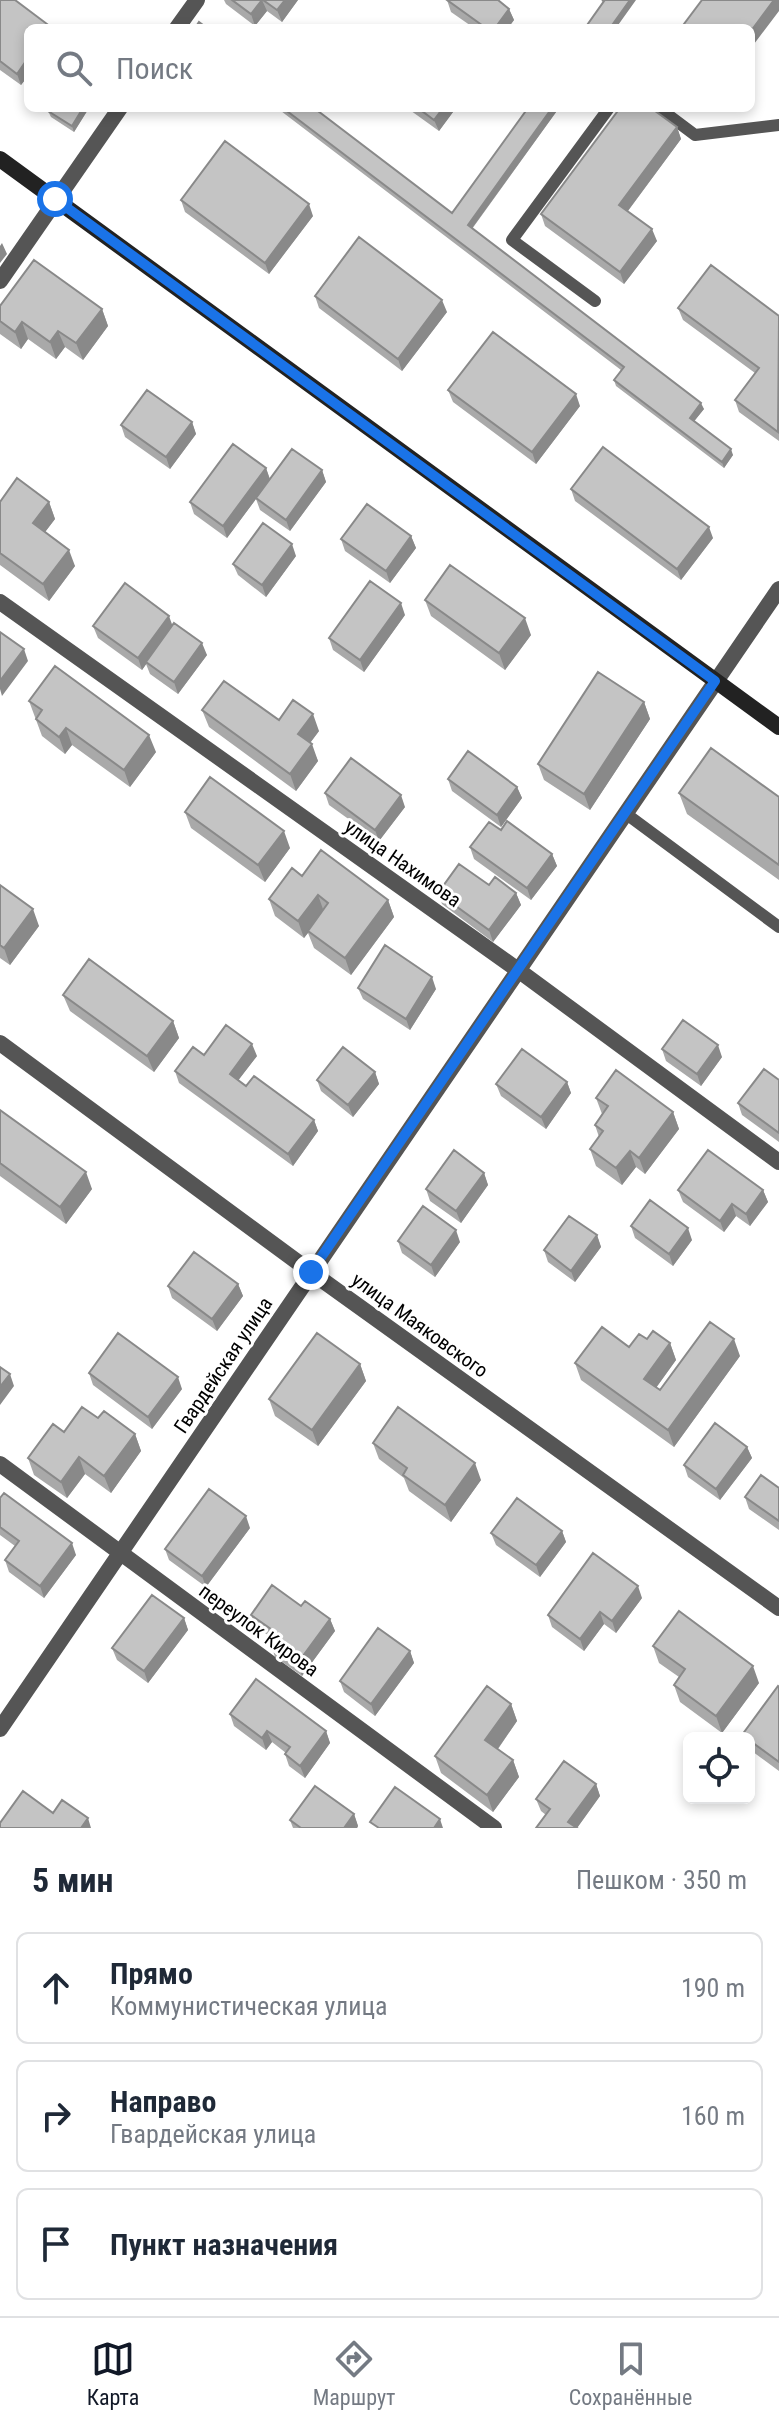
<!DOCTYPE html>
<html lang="ru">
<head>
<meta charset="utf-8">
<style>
	:root { --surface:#fff; --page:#f6f6f7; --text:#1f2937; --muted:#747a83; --line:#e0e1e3; --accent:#111827 }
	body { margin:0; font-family:"Roboto Condensed",sans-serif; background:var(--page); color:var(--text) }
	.controls { position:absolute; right:24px; bottom:24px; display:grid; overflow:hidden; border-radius:12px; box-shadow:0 4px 12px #0003 }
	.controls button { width:72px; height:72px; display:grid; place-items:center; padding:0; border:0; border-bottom:2px solid var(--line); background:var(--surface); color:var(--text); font:40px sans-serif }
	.stop { position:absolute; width:24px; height:24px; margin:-18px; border:6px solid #1a73e8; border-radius:50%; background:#fff }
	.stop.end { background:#1a73e8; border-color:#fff; box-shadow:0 2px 8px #0008 }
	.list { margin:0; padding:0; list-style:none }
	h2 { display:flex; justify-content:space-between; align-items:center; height:104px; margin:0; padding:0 32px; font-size:34px }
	h2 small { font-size:26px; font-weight:400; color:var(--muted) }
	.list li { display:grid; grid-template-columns:52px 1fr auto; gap:24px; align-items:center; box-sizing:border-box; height:112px; margin:0 16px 16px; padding:0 16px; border:2px solid var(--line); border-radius:12px }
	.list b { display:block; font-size:30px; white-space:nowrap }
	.list p { margin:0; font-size:26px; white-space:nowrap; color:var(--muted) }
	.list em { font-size:26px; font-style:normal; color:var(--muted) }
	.icon { flex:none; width:44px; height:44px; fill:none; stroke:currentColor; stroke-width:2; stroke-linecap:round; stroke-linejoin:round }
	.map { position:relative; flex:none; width:779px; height:1828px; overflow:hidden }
	.search { position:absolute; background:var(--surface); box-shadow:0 4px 12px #0003; left:24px; right:24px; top:24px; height:88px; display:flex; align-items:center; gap:20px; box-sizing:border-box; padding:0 28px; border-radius:12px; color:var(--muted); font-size:30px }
	.sheet { height:488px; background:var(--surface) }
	nav { display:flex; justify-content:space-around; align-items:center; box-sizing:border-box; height:112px; border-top:2px solid var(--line); background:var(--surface); font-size:22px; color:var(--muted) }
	nav a { display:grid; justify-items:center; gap:4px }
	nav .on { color:var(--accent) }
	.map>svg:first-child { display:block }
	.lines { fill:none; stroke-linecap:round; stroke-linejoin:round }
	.lane { stroke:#555; stroke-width:12 }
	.street { stroke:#555; stroke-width:16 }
	.secondary { stroke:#222; stroke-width:16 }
	.wall { fill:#a9a9a9 }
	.shaded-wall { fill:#898989 }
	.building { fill:#c4c4c4; stroke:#898989; stroke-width:2 }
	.route { stroke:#1a73e8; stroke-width:10 }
	.labels { text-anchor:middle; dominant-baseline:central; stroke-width:6; stroke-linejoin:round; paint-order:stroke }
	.street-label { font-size:20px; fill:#000; stroke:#fff }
</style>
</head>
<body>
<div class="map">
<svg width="779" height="1828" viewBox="0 0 779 1828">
	<rect width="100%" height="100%" fill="#fff"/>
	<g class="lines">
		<path class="lane" d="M659,108L695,135L779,125
			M595,301L512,240L609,108
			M625,813L779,927"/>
		<path class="street" d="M177,28L197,0
			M0,281L120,108
			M0,602L518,970L779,1162
			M0,1043L311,1272L779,1608
			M0,1464L494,1828
			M0,1729L779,589"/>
		<path class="secondary" d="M0,159L779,727"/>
	</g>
	<path class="wall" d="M0,0L51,28H28V76L21,85L0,70Z
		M224,0H298L282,22L267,11L255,26L226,4Z
		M447,0L509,9L514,20L508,28H474L451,12Z
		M89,108L74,132L51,117L48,111Z
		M277,108H314L452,213L528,108H559L472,229L704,409L694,421L733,455L724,468L616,386L614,380L621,370Z
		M407,108H456L439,131Z
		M677,127L681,139L628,211L657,241L624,284L545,226L541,214Z
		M181,200L313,216L269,274L185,212Z
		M315,296L447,312L402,371L319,308Z
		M0,306L102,309L108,326L83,360L65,347L56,359L28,339L21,349L0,334Z
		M678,308L779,316V441L739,412L735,400L755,373L683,320Z
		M448,390L580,406L536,464L453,402Z
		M192,422L196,434L170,469L125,437L121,425Z
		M266,468L270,479L322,470L326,482L290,531L260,510L256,499L227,538L194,514L190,502Z
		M571,489L713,538L681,580L575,501Z
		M0,502H49L55,519L45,532L75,566L49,601L0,565Z
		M411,536L416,548L390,583L345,551L341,539Z
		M296,556L266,597L238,575L233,564Z
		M425,600L531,635L505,670L431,616Z
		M405,615L364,672L333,650L329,638Z
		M173,625L207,655L178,694L150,674L146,664L142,670L98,638L93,626Z
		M29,701L156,752L130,787L72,745L65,754L42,736Z
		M644,702L650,719L590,810L544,780L538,764Z
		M202,710L279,720L319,731L310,743L318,761L296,791L209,727Z
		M448,779L517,787L522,798L501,827L452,791Z
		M325,793L405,807L379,841L329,805Z
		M679,793L779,797V880L687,814Z
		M185,812L290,848L265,882L191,828Z
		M501,830L552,854L557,866L531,900L474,859L470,847Z
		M302,876L388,900L394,917L351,975L314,948L308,933L304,938L275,916L269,899Z
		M0,885L39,926L10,965L0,958Z
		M489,885L516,893L521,905L493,942L442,904L438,893Z
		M358,988L436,989L410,1030L363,999Z
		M63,995L173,1021L179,1038L154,1072L70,1011Z
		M662,1049L722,1057L701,1086L666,1061Z
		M204,1055L257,1056L238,1080L246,1086L314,1120L318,1131L293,1166L179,1083L175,1071Z
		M375,1072L379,1084L353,1117L321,1091L317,1080Z
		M779,1080V1142L742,1115L738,1103Z
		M567,1082L571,1093L546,1129L501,1096L496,1084Z
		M596,1098L673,1112L679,1129L645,1174L636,1167L622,1185L596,1166L590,1149L599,1137L595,1125L602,1114Z
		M0,1110L92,1189L66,1224L0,1176Z
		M484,1173L488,1185L461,1223L430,1201L426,1189Z
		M678,1190H763L768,1202L750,1226L736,1216L724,1232L683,1202Z
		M631,1226L692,1240L673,1266L635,1238Z
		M597,1235L601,1247L575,1282L548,1262L544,1250Z
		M398,1241L460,1242L435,1277L402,1253Z
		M238,1284L243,1296L217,1331L172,1298L168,1286Z
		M647,1339L670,1343L676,1360L656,1388L660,1390L740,1356L674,1447L581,1380L575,1363L629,1347Z
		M360,1364L366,1381L318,1446L275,1416L269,1399Z
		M89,1373L182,1389L152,1429L93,1385Z
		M98,1418L135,1434L141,1451L111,1493L85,1474L67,1498L34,1475L28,1458L64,1432Z
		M373,1443L481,1480L451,1522L409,1491L404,1478L379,1459Z
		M747,1447L752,1458L720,1500L688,1477L684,1465Z
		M779,1488V1530L749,1509L745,1497Z
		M0,1498L76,1555L44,1598L9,1572L5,1560L15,1546L0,1535Z
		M250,1528L206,1587L169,1560L165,1549Z
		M562,1531L566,1542L540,1577L496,1545L491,1533Z
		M642,1598L616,1633L604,1624L584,1651L552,1627L548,1615Z
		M301,1606L330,1619L335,1631L302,1676L275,1657L271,1645L274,1640L256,1626L251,1615Z
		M184,1618L188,1630L148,1683L117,1660L112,1648Z
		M653,1646L759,1683L722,1733L680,1702L674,1685L679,1677L659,1663Z
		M410,1651L414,1663L375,1716L344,1692L340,1681Z
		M779,1687V1771L749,1749V1738H743L742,1735Z
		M511,1704L517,1721L498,1749L513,1760L519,1777L493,1812L441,1773L435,1756Z
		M230,1714L326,1731L330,1743L305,1778L289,1766L285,1754L286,1753L272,1742L266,1750L234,1726Z
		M596,1784L600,1796L577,1828L546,1815L541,1811L536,1799Z
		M354,1814L358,1826L357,1828H293L290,1820Z"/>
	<path class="shaded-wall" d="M262,0L267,11L255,26L251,14Z
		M285,0H298L282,22L277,10Z
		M630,0H636L616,28H610Z
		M774,0H779V11L751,48V31Z
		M509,9L514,20L508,28H495Z
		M28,58V76L21,85L17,74Z
		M83,108H89L74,132L72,126Z
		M443,108H456L439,131L434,120Z
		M552,108H559L470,231L468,225Z
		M677,127L681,139L624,216L619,205Z
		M309,204L313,216L269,274L265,263Z
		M652,229L657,241L624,284L620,272Z
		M2,243L7,254L0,263V246Z
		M442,300L447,312L402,371L398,359Z
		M102,309L108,326L83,360L76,343Z
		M22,322L28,339L21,349L15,332Z
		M58,331L65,347L56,359L50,342Z
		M576,394L580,406L536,464L532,452Z
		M701,403L704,409L692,424L690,418Z
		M192,422L196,434L170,469L166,457Z
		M731,449L733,455L724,468L722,462Z
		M266,468L270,480L227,538L223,526Z
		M322,470L326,482L290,531L286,520Z
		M49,502L55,519L39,540L33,523Z
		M709,527L713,538L681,580L677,569Z
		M411,536L416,548L390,583L386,571Z
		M292,544L296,556L266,597L262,585Z
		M69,550L75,566L49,601L43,584Z
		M401,603L405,615L364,672L360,660Z
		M169,616L173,627L142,670L138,658Z
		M525,618L531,635L505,670L499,653Z
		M202,643L207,655L178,694L174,682Z
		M24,649L28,661L2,696L0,689V681Z
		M644,702L650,719L590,810L584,794Z
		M313,714L319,731L304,751L298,734Z
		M66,728L72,745L65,754L59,737Z
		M149,735L156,752L130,787L124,770Z
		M312,744L318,761L296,791L290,774Z
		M517,787L522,798L501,827L497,815Z
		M401,795L405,807L379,841L375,830Z
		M284,831L290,848L265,882L258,865Z
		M552,854L557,866L531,900L527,888Z
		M516,893L521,905L493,942L489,930Z
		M318,895L324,912L304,938L298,921Z
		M388,900L394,917L351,975L345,958Z
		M33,909L39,926L10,965L4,948Z
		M432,977L436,989L410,1030L406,1019Z
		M173,1021L179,1038L154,1072L147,1056Z
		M252,1044L257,1056L234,1086L230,1074Z
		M718,1045L722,1057L701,1086L697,1074Z
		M375,1072L379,1084L353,1117L348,1105Z
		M567,1082L571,1093L546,1129L541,1117Z
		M673,1112L679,1129L645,1174L639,1158Z
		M314,1120L318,1131L293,1166L288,1154Z
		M630,1151L636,1167L622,1185L616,1168Z
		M86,1172L92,1189L66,1224L60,1207Z
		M484,1173L488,1185L461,1223L456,1211Z
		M763,1190L768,1202L750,1226L746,1214Z
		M732,1204L736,1216L724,1232L720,1221Z
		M688,1228L692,1240L673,1266L669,1254Z
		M456,1230L460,1242L435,1277L431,1265Z
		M597,1235L601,1247L575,1282L571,1271Z
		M238,1284L243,1296L217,1331L212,1319Z
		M734,1339L740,1356L674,1447L668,1430Z
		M670,1343L676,1360L650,1396L644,1379Z
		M360,1364L366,1381L318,1446L312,1430Z
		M10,1374L14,1386L0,1405V1387Z
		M178,1377L182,1389L152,1429L148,1417Z
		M135,1434L141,1451L111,1493L104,1476Z
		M747,1447L752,1458L720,1500L716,1489Z
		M79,1457L85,1474L67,1498L61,1482Z
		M475,1463L481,1480L451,1522L445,1505Z
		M246,1516L250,1528L206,1587L202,1576Z
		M562,1531L566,1542L540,1577L536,1565Z
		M72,1543L76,1555L44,1598L40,1586Z
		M638,1586L642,1598L616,1633L612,1621Z
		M600,1612L604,1624L584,1651L580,1639Z
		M184,1618L188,1630L148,1683L144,1671Z
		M330,1619L335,1631L302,1676L297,1664Z
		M410,1651L414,1663L375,1716L371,1704Z
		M753,1666L759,1683L722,1733L716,1716Z
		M511,1704L517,1721L492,1757L485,1740Z
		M267,1731L272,1742L266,1750L262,1738Z
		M326,1731L330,1743L305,1778L300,1766Z
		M513,1760L519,1777L493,1812L487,1795Z
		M596,1784L600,1796L577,1828L568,1822Z
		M354,1814L358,1826L357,1828H344Z
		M88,1818L91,1828H81Z
		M440,1819L443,1828H434Z"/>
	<path class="building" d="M0,0H15L51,27L28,28V58L17,74L0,61Z
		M232,0H262L251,14Z
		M263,0H285L277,10Z
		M447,0H498L509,9L495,28H486Z
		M602,0H630L610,28H585L604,1Z
		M702,0H774L751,31V28H681Z
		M199,22L207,28H195Z
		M50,108H83L72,126L48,111Z
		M283,108H314L452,213L528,108H552L468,225L701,403L690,418L731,449L722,462L614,380L624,367Z
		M418,108H443L434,120Z
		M620,108H651L677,127L619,205L652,229L620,272L541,214Z
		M225,141L309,204L265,263L181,200Z
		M359,237L442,300L398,359L315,296Z
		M34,260L102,309L76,343L58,331L50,342L22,322L15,332L0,321V306Z
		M711,265L779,316L778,432L735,400L759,368L678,308Z
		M493,332L576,394L532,452L448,390Z
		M147,390L192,422L166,457L121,425Z
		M233,444L266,468L223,526L190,502Z
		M603,447L709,527L677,569L571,489Z
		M292,449L322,470L286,520L256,498Z
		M17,478L49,502L33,523L69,550L43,584L0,553V502Z
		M367,504L411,536L386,571L341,539Z
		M263,523L292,544L262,585L233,564Z
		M450,565L525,618L499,653L425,600Z
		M370,581L401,603L360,660L329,638Z
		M125,583L169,616L138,658L93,626Z
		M174,623L202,643L174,682L146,662Z
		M0,632L24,649L0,681Z
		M55,666L149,735L124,770L66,728L59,737L36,719L42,710L29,701Z
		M598,672L644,702L584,794L538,764Z
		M224,681L279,720L293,700L313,714L298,734L312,744L290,774L202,710Z
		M711,748L779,797V865L679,793Z
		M468,751L517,787L497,815L448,779Z
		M351,758L401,795L375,830L325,793Z
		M210,777L284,831L258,865L185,812Z
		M507,821L552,854L527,888L470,847L489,822L501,830Z
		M321,850L388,900L345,958L308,931L328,903L318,895L298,921L269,899L292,868L302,876Z
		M459,864L489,885L495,877L516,893L489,930L438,893Z
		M0,885L33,909L4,948L0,945Z
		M385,945L432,977L406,1019L358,988Z
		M89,959L173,1021L147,1056L63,995Z
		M683,1020L718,1045L697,1074L662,1049Z
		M226,1025L252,1044L230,1074L246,1086L254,1076L314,1120L288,1154L175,1071L193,1047L204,1055Z
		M343,1047L375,1072L348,1105L317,1080Z
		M522,1049L567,1082L541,1117L496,1084Z
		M764,1069L779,1080V1133L738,1103Z
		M616,1070L673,1112L639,1158L630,1151L616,1168L590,1149L603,1131L595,1125L608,1106L596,1098Z
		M0,1110L86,1172L60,1207L0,1163Z
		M454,1150L484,1173L456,1211L426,1189Z
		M708,1150L763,1190L746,1214L732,1204L720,1221L678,1190Z
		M650,1200L688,1228L669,1254L631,1226Z
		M423,1206L456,1230L431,1265L398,1241Z
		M569,1216L597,1235L571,1271L544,1250Z
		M194,1252L238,1284L212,1319L168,1286Z
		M710,1322L734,1339L668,1430L575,1363L602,1327L629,1347L639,1334L647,1339L653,1331L670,1343L644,1379L660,1390Z
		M118,1333L178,1377L148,1417L89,1373Z
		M317,1333L360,1364L312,1430L269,1399Z
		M0,1367L10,1374L0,1387Z
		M82,1407L98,1418L104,1411L135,1434L104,1476L79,1457L61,1482L28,1458L53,1424L64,1432Z
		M398,1407L475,1463L445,1505L403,1475L407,1468L373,1443Z
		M715,1423L747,1447L716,1489L684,1465Z
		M761,1475L779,1488V1521L745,1497Z
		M209,1489L246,1516L202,1576L165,1549Z
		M4,1493L72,1543L40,1586L5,1560L19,1541L0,1527V1498Z
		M517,1498L562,1531L536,1565L491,1533Z
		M593,1553L638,1586L612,1621L600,1612L580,1639L548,1615Z
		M272,1585L301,1606L305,1601L330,1619L297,1664L271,1645L278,1634L251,1615Z
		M152,1595L184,1618L144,1671L112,1648Z
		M679,1611L753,1666L716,1716L674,1685L685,1669L653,1646Z
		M378,1628L410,1651L371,1704L340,1681Z
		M256,1679L326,1731L300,1766L285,1754L290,1747L267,1731L262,1738L230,1714Z
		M487,1686L511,1704L485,1740L513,1760L487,1795L435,1756Z
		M778,1686L779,1687V1762L749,1740V1738H746L742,1735Z
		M564,1761L596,1784L568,1822L577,1828H536L550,1809L536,1799Z
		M315,1786L354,1814L344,1828H301L290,1820Z
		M395,1787L440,1819L434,1828H379L370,1822Z
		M23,1791L53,1813L62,1800L88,1818L81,1828H0V1823Z"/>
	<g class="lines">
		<path class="route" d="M55,199L715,681L311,1272"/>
	</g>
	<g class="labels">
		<g class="street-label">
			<text transform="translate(403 863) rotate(35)">улица Нахимова</text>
			<text transform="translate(420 1325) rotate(36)">улица Маяковского</text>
			<text transform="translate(223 1365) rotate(-56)">Гвардейская улица</text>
			<text transform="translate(259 1630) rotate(36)">переулок Кирова</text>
		</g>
	</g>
</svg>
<div class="controls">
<button><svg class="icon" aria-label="locate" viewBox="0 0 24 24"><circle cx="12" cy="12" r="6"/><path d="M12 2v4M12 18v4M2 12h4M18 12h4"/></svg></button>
</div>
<div class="stop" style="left:55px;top:199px"></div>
<div class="stop end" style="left:311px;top:1272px"></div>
<div class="search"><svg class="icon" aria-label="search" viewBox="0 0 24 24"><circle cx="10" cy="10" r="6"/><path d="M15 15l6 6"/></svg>Поиск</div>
</div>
<section class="sheet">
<h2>5 мин<small>Пешком · 350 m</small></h2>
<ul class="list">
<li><svg class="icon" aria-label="ahead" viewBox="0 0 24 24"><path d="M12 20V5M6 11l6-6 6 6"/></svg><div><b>Прямо</b><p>Коммунистическая улица</p></div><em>190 m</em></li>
<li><svg class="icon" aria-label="right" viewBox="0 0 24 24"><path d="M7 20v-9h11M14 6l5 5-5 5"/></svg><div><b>Направо</b><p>Гвардейская улица</p></div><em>160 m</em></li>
<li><svg class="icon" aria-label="arrive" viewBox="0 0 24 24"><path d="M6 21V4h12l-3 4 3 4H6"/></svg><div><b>Пункт назначения</b></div></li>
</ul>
</section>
<nav>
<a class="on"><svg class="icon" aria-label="map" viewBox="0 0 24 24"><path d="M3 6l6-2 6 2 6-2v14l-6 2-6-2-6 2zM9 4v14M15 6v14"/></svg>Карта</a>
<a><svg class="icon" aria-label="directions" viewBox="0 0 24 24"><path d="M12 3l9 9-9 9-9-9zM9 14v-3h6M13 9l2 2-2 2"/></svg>Маршрут</a>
<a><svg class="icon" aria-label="saved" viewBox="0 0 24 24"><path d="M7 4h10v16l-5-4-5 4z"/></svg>Сохранённые</a>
</nav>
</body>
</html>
